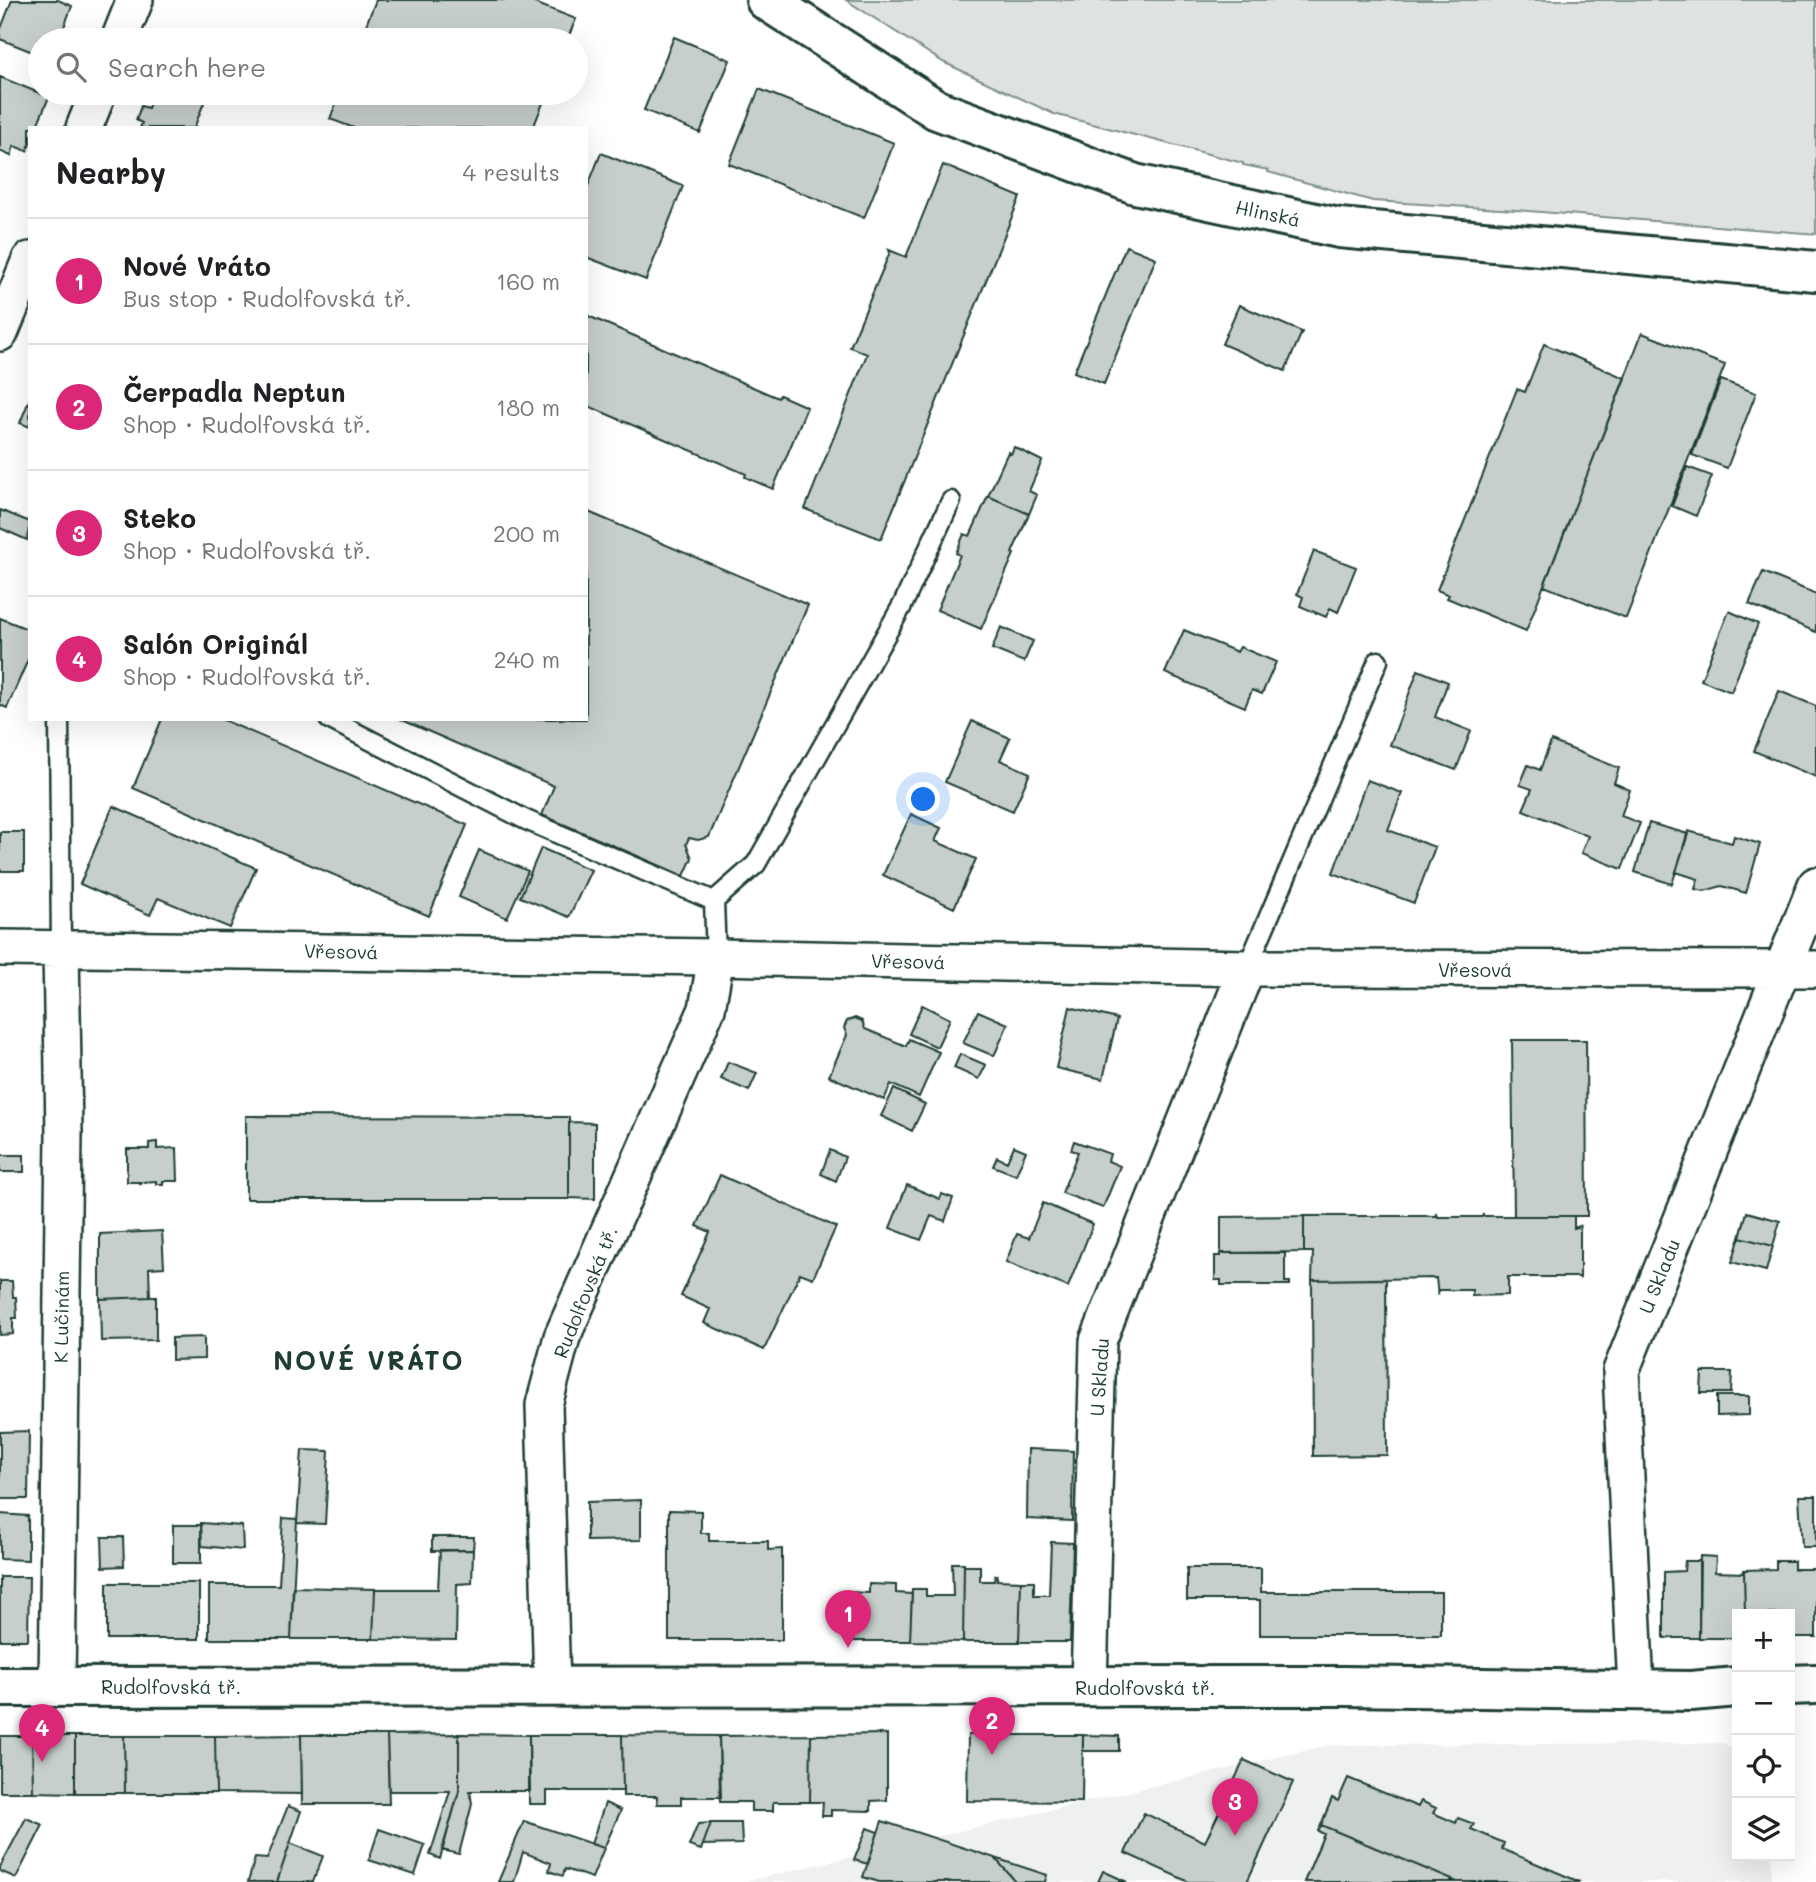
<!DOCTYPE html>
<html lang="en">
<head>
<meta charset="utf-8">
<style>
	:root { --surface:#fff; --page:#f6f6f6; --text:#202124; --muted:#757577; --line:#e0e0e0; --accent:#db2777 }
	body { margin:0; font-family:Mali,sans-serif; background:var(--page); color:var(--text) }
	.controls { position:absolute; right:21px; bottom:21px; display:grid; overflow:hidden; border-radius:0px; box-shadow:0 7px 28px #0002 }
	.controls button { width:63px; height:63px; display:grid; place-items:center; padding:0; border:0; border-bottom:2px solid var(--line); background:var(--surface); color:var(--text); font:35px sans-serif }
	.you { position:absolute; left:924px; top:800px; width:24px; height:24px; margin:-18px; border:5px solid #fff; border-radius:50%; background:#1a73e8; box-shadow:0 0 0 10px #1a73e833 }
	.badge { display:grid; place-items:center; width:46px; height:46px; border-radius:50%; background:var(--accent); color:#fff; font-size:23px; font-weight:700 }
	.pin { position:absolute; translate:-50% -58px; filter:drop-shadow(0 2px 4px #0008) }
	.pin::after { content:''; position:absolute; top:37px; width:24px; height:21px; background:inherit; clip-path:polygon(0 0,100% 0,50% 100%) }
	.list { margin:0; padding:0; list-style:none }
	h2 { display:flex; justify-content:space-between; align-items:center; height:91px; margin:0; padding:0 28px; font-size:30px }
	h2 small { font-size:23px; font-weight:400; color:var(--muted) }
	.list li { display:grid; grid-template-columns:46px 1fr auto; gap:21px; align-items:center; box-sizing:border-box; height:126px; padding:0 28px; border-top:2px solid var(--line) }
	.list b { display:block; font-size:26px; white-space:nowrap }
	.list p { margin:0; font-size:23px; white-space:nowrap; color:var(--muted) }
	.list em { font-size:23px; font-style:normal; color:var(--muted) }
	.icon { flex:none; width:38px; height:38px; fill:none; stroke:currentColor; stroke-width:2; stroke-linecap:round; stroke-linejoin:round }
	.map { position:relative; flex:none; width:1816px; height:1882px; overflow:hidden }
	.search { position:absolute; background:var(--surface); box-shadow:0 7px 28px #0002; left:28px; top:28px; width:560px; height:77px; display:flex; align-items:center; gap:18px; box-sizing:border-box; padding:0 24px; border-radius:38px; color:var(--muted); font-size:26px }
	.panel { position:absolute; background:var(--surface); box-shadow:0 7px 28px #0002; left:28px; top:126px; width:560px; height:595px; border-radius:0px }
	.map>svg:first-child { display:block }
	.built { fill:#eef1f0 }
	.green { fill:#dee3e2; stroke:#7e908b; stroke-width:2 }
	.building { fill:#c7cfcc; stroke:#1f3d34; stroke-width:2 }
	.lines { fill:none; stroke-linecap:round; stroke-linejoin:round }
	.service-casing { stroke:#1f3d34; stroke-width:23 }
	.minor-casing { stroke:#1f3d34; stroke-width:40 }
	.tertiary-casing { stroke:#1f3d34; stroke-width:44 }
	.secondary-casing { stroke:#1f3d34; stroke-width:44 }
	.service { stroke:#fff; stroke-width:18 }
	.minor { stroke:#fff; stroke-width:35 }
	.tertiary { stroke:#fff; stroke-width:38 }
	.secondary { stroke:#fff; stroke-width:38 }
	.labels { text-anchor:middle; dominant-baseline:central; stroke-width:7; stroke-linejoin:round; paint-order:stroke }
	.street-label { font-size:19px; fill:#1f3d34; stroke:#fff }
	.district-label { font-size:26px; font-weight:bold; letter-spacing:2px; fill:#1f3d34; stroke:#fff }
</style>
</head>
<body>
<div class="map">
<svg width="1816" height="1882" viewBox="0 0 1816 1882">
	<rect width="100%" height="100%" fill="#fff"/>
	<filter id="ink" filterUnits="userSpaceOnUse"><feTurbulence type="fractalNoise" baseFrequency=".0143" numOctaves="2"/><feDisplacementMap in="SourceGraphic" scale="14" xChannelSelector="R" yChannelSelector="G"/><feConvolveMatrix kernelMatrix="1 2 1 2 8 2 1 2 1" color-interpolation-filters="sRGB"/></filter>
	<g filter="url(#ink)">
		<path class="built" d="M1724,1743L1737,1754V1856H1771L1772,1882H743L1329,1745Z"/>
		<path class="green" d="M846,0H1816V234L1516,210L1373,201L1268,172V170L1243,165V163L1054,114L943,62Z"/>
		<path class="building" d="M12,0H58L72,6L59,40H40V55L0,39V31Z
			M376,0H527L576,19L567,40H360Z
			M674,37L730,60L700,133L644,110Z
			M0,77L49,97L36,128H30V144L27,151L14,146L11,156L0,151Z
			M759,89L894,143L864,218L729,164Z
			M154,93H187L205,100L194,128H140L142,123L136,120L141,106L148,108Z
			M340,93H547L533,128H354L330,119Z
			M601,153L683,186L646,280L586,257V191Z
			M943,165L1020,197L881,539L805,509L867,354L850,347L890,252L889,250L906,257Z
			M1126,246L1156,258L1104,384L1074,372Z
			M1239,305L1302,332L1285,371L1222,344Z
			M586,315L778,398L780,395L807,407L773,489L745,477L746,474L586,405Z
			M1642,333L1725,365L1626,618L1544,586Z
			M1544,344L1625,378L1526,631L1447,598L1449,595L1437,590L1517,389L1525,392Z
			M1721,380L1756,393L1727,468L1692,455Z
			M30,398V427L20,423Z
			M1014,447L1042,461L1029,491L1037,495L1029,514L988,496L1008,452L1011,454Z
			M1687,467L1712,476L1696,516L1672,506Z
			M988,496L1029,514L1012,553L1014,554L981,629L937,610L960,555L956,553L964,534L970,536Z
			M0,510L30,522L27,540L0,528Z
			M586,511L808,605L709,837L698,840L689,838L686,844L692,858L684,876L542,815L554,786L400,719H586Z
			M1314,551L1356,567L1338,612L1330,608L1326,617L1300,606L1303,597L1297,594Z
			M1763,572L1816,594V632L1749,604Z
			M1729,611L1758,624L1731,692L1701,680Z
			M0,618L30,630V655L7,708L0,705Z
			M1001,627L1033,641L1024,662L992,649Z
			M1184,630L1237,652L1240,647L1276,662L1262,694L1252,690L1245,707L1165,673Z
			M1418,670L1448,682L1435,717L1471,731L1456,770L1390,745Z
			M1779,691L1816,706V777L1754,751Z
			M162,719H221L467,825L429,916L133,788Z
			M972,721L1010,738L1000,760L1030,773L1013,811L945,782Z
			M1551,741L1619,768L1614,783L1630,790L1621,816L1640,823L1622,869L1581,853L1588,836L1523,810L1532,789L1520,785L1528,765L1540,770Z
			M1367,780L1402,793L1388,830L1435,847L1414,903L1333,873Z
			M113,806L256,868L230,928L158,898L150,915L80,884Z
			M911,814L941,828L935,841L976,859L954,908L883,875Z
			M1649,823L1688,834L1672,884L1635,872Z
			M1688,831L1732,843L1734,836L1760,844L1746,893L1722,886L1704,891L1695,889L1698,879L1676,872Z
			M0,832H24V871H0Z
			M541,848L591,870L569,917L520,897Z
			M479,850L528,871L507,918L459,897Z
			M922,1005L950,1019L937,1047L909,1034Z
			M1070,1007L1117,1019L1103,1079L1056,1068Z
			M978,1011L1008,1024L994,1056L963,1043Z
			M855,1018L862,1021L865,1029L906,1046L909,1039L939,1052L919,1097L891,1084L884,1100L829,1076L847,1035L844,1028L847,1021Z
			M1512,1040H1586L1587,1216H1514Z
			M960,1054L986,1065L979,1079L954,1068Z
			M728,1062L757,1073L749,1091L721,1079Z
			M894,1089L925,1104L912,1131L881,1116Z
			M246,1116L569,1117V1199H246Z
			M569,1122L595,1123V1199L569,1198Z
			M1074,1141L1110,1154L1108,1161L1120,1166L1103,1208L1062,1193L1078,1152L1071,1150Z
			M157,1142V1149L177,1148L178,1181H163V1184H156V1181L143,1182L140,1184V1182H127V1149H149V1143Z
			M1014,1146L1026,1151L1016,1175L993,1166L997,1157L1007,1162Z
			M830,1150L845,1157L836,1181L821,1174Z
			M0,1155H24V1172H0Z
			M720,1175L836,1227L813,1278L800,1273L764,1350L704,1323L710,1309L681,1296L710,1232L697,1226Z
			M907,1185L940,1199L942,1194L953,1198L945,1221L931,1216L921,1240L890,1228Z
			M1043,1203L1093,1224L1068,1287L1006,1262L1017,1234L1029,1238Z
			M1747,1212L1780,1221L1773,1246L1740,1237Z
			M1437,1214L1438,1217H1482L1483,1214V1216H1574V1228L1580,1226V1279L1579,1277H1508V1295L1472,1296V1290H1438V1296L1436,1278L1312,1280L1313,1252H1304V1216H1436Z
			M1304,1216V1252L1221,1253V1217Z
			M162,1231L164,1267L149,1268L150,1297L100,1299V1234Z
			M1740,1237L1773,1246L1766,1271L1732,1262Z
			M1221,1253H1285V1282H1290V1285H1221V1280H1215V1256H1221Z
			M1386,1279L1387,1455L1313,1456L1312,1280Z
			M0,1281H12L13,1297H16L17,1318H13V1334L0,1335Z
			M150,1297H156V1340L101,1341L100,1299Z
			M204,1337V1359L172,1360V1338Z
			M1702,1372H1732L1731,1393H1701Z
			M1717,1396H1749V1415L1717,1416Z
			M29,1431L28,1499H0V1432Z
			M1028,1449L1073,1451L1072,1521L1027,1519Z
			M302,1450L329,1451L325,1524L297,1523Z
			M1799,1496H1816V1547H1802Z
			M641,1500V1540L587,1541V1502Z
			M669,1510L701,1511V1533H709V1541H768V1550L782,1549V1640H669Z
			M0,1514L28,1516V1560L0,1559Z
			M283,1518L297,1519L291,1639H209V1585H279Z
			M201,1523L242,1526L243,1550L202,1546Z
			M173,1525H201V1563H173Z
			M102,1537H123L124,1566L103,1567Z
			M432,1537H474L473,1550L432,1551Z
			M1051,1542L1073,1543L1070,1642H1019L1021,1581H1034V1595H1049Z
			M440,1550H473L472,1583L457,1584L456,1640L373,1639L375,1589H438Z
			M1700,1556L1716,1557L1715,1572L1744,1573L1745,1614H1737V1638H1699Z
			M1685,1561H1699V1638H1664V1572L1684,1571Z
			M1776,1561H1794V1569H1816V1637H1790V1614H1745L1744,1570L1776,1569Z
			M952,1563H964L963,1642L910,1641L912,1589H926V1596H953Z
			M964,1566H980V1581H994L995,1575H997V1580L1021,1581L1019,1642H963Z
			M1187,1568H1261V1592H1441V1635H1260V1600H1187Z
			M0,1577H29L28,1640H0Z
			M107,1583H199V1639H107Z
			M869,1584L896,1585V1593L912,1594L910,1641H851V1592L869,1593Z
			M293,1587L375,1589L373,1639H291Z
			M459,1734V1791L440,1859L430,1855L450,1791H389L387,1735Z
			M459,1734L529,1735L530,1791H470L472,1804L459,1854L442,1850L459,1791Z
			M887,1734V1800L871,1801V1811L831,1810V1816H822L823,1802H810L811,1735Z
			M301,1735L302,1794L216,1793L215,1736Z
			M301,1735H387L389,1804H302Z
			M529,1735H622L623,1791H547V1804H529Z
			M622,1735L719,1736L721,1797H681V1804H657V1796H623Z
			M811,1735L810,1802H773V1811H751V1802H720L719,1736Z
			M968,1735H1083L1082,1802L967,1801Z
			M1083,1735L1119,1736V1751H1083Z
			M0,1736H32L33,1792H0Z
			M32,1736H75V1793L33,1792Z
			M75,1736H124L125,1793H75Z
			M124,1736H215L216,1793H125Z
			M1244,1760L1293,1782L1247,1882H1189L1125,1853L1144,1813L1205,1842Z
			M1348,1778L1418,1807L1421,1801L1436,1808L1433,1813L1456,1823L1458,1818L1474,1824L1471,1829L1504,1843L1502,1849L1580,1882H1457L1321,1825L1332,1798L1338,1801Z
			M605,1803L621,1810L604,1848L591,1844Z
			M288,1806L301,1811L277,1882H248L255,1858L267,1859Z
			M26,1818L43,1825L16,1878L0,1871V1867Z
			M524,1821L604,1848L592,1878L565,1869L563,1876L549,1871L551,1863L523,1852L514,1882H498Z
			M882,1821L995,1858L1016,1882H879L863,1877Z
			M711,1823L701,1850L689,1846L698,1824Z
			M711,1823H741L742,1844L703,1845Z
			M1321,1825L1457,1882H1304L1324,1834L1318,1831Z
			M867,1828L878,1832L868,1864L854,1860Z
			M379,1829L425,1845L415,1875L369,1860Z
			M290,1843L323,1856L313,1882H277Z
			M995,1858L1047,1875L1045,1882H1016Z
			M1103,1871L1127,1882H1098Z"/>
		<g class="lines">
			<defs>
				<path id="service" d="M59,719L61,947
					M329,719L526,820L714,901L716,957
					M714,901L756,864L902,606L951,501
					M1247,968L1378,661"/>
				<path id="minor" d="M119,40L135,0
					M84,128L98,93
					M0,333L30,260
					M0,948L716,957L1247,968L1816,969
					M57,1686L64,1134L61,947
					M552,1687L544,1405L562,1337L707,1009L716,957
					M1089,1687L1098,1341L1247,968
					M1636,1690L1621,1371L1816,885"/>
				<path id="tertiary" d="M766,0L937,110L1135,184L1339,228L1816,271"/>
				<path id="secondary" d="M1790,1685L1816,1684
					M0,1687L1344,1686L1691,1691L1737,1687"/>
			</defs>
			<use href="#service" class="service-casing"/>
			<use href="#minor" class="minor-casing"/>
			<use href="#tertiary" class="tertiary-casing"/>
			<use href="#secondary" class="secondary-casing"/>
			<use href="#service" class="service"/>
			<use href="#minor" class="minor"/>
			<use href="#tertiary" class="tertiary"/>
			<use href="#secondary" class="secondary"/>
		</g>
	</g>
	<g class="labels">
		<g class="street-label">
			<text transform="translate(1268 213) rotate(12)">Hlinská</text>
			<text transform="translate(341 951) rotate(1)">Vřesová</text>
			<text transform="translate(908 961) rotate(1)">Vřesová</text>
			<text x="1475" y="969">Vřesová</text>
			<text transform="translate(1659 1276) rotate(-68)">U Skladu</text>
			<text transform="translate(585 1292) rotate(-68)">Rudolfovská tř.</text>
			<text transform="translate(61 1317) rotate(-89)">K Lučinám</text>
			<text transform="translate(1099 1377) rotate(-86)">U Skladu</text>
			<text x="171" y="1686">Rudolfovská tř.</text>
			<text x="1145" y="1687">Rudolfovská tř.</text>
		</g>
		<g class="district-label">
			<text x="369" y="1360">NOVÉ VRÁTO</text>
		</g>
	</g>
</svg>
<div class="controls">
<button>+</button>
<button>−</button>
<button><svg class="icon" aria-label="locate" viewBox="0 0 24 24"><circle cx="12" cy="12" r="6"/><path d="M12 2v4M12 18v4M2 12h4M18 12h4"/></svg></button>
<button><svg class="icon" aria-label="layers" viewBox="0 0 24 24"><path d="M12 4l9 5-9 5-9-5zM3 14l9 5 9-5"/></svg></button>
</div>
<div class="you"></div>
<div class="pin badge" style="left:848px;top:1648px">1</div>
<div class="pin badge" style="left:992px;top:1755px">2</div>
<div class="pin badge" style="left:1235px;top:1836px">3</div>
<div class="pin badge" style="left:42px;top:1762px">4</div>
<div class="search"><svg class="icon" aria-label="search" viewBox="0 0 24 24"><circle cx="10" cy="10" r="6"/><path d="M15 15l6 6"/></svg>Search here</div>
<section class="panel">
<h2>Nearby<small>4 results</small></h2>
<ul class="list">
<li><span class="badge">1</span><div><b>Nové Vráto</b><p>Bus stop · Rudolfovská tř.</p></div><em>160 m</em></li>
<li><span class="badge">2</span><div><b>Čerpadla Neptun</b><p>Shop · Rudolfovská tř.</p></div><em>180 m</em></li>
<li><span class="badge">3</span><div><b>Steko</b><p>Shop · Rudolfovská tř.</p></div><em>200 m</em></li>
<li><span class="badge">4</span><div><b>Salón Originál</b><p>Shop · Rudolfovská tř.</p></div><em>240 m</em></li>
</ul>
</section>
</div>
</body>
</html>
